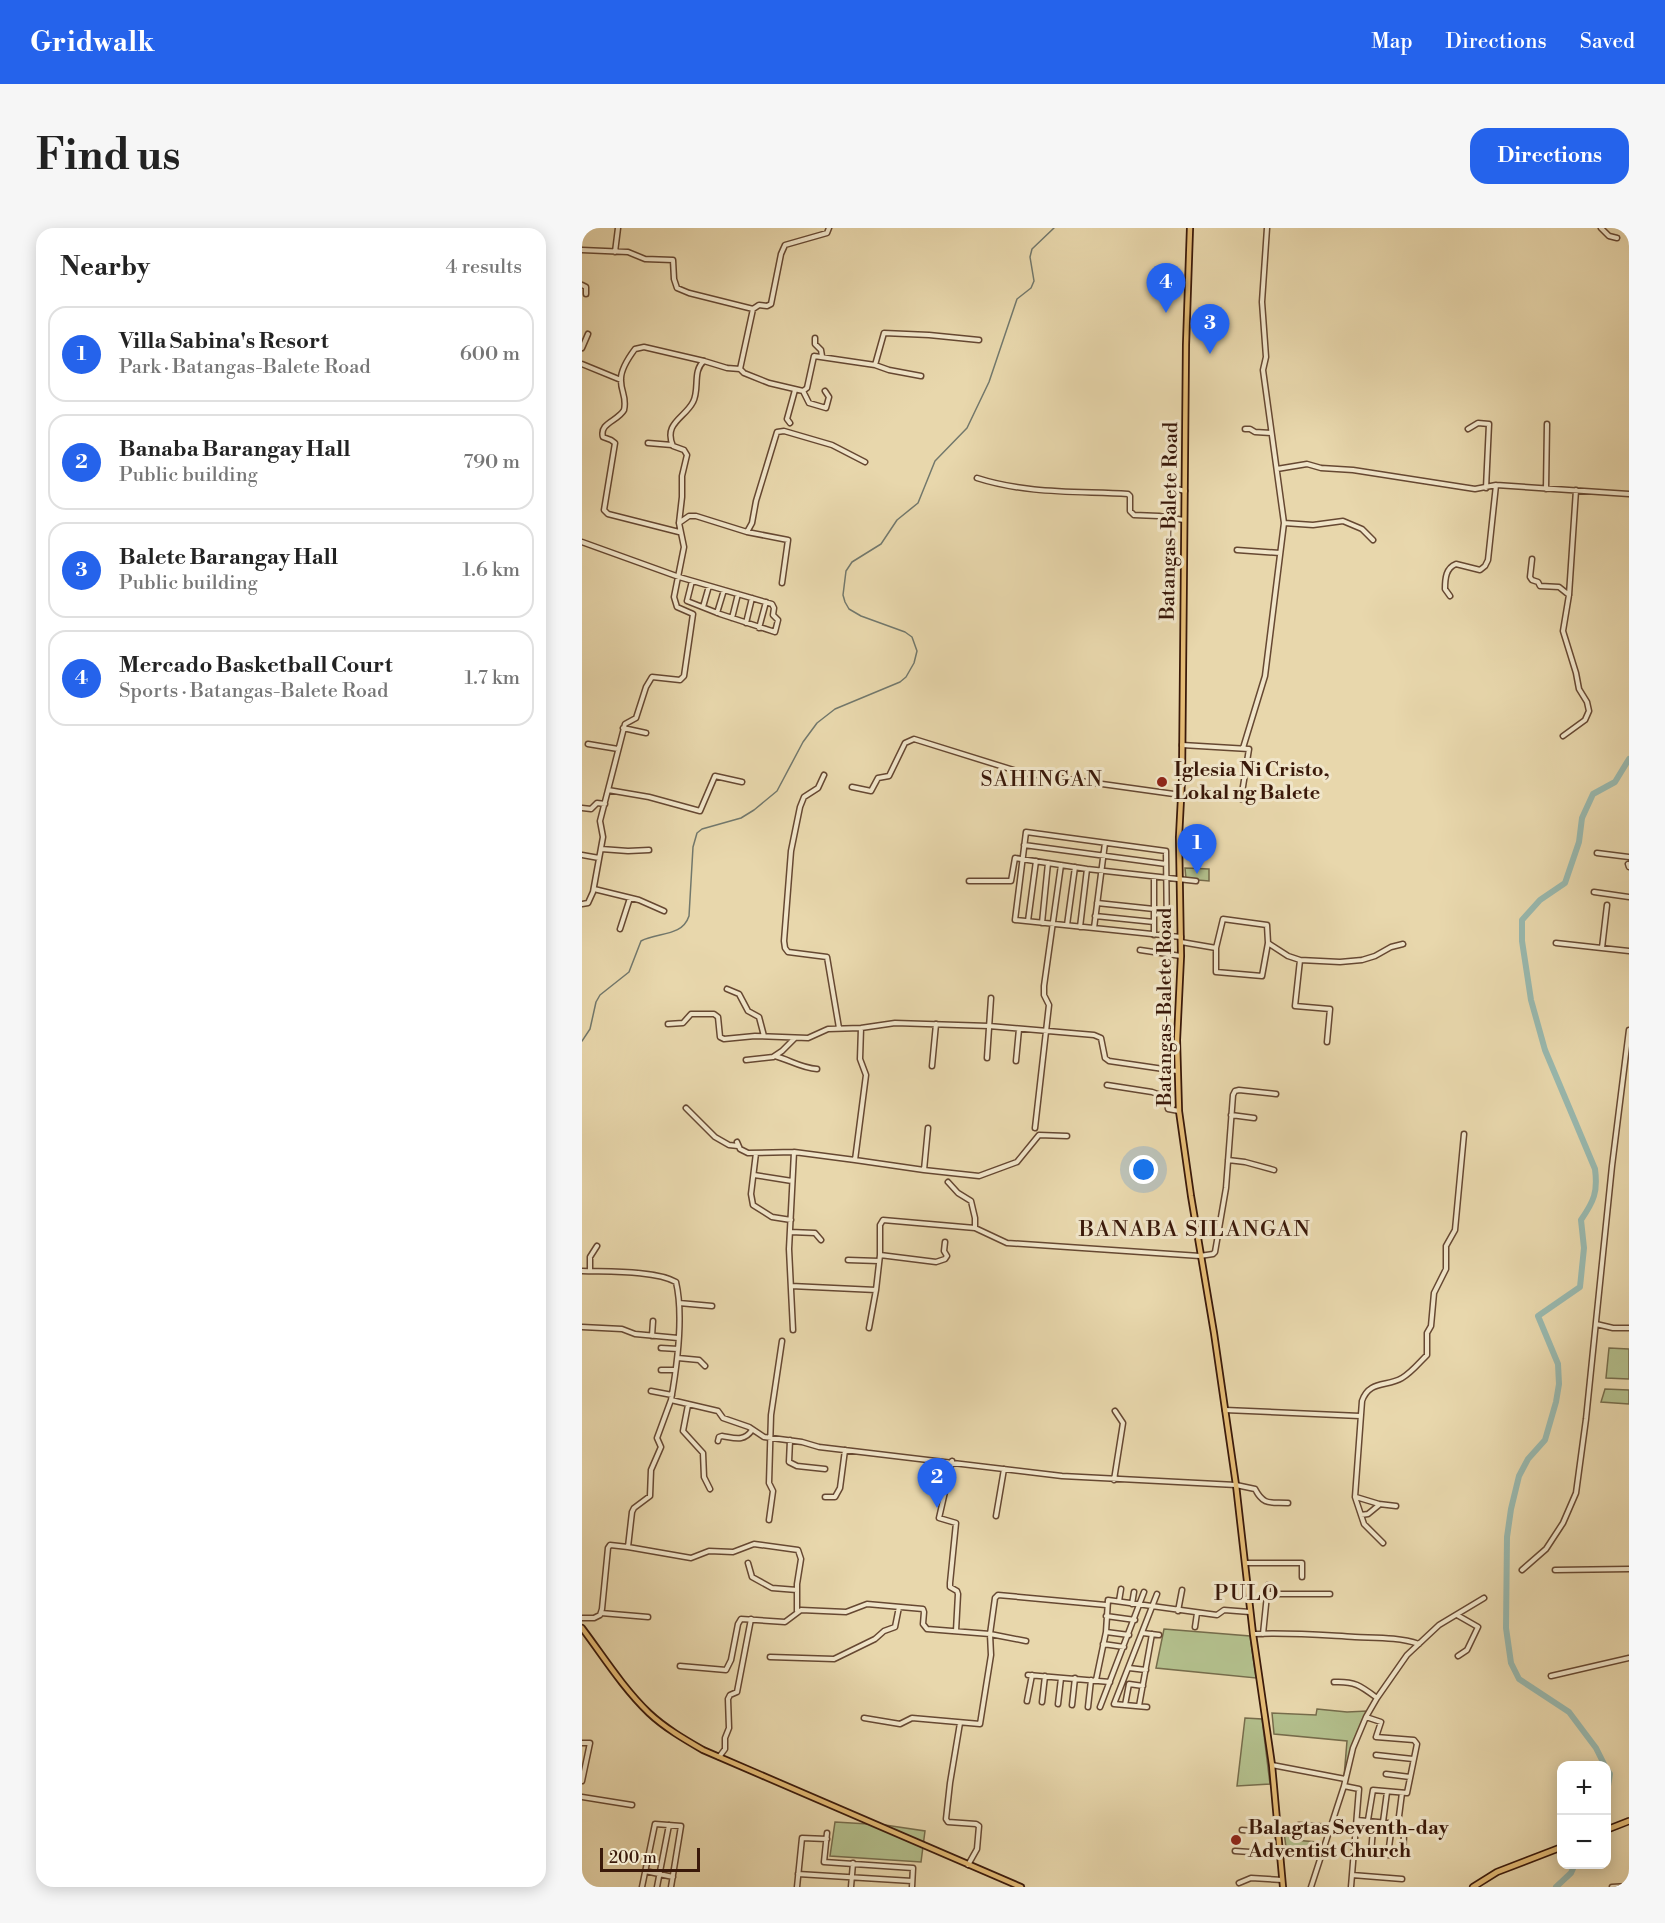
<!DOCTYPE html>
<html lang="en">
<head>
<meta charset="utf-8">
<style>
	:root { --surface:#fff; --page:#f6f6f6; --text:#222; --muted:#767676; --line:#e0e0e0; --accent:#2563eb }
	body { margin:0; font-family:"Libre Bodoni",serif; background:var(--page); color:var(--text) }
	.controls { position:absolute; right:18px; bottom:18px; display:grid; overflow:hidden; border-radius:12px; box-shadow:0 3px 15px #0003 }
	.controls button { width:54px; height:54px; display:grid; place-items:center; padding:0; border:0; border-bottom:2px solid var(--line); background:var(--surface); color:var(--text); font:30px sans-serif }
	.scale { position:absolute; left:18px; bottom:15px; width:100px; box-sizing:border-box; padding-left:6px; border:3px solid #3a190a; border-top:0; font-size:16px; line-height:21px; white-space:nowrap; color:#3a190a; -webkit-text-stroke:4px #f0e5c9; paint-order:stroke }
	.you { position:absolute; left:562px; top:942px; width:21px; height:21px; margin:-15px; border:4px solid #fff; border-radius:50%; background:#1a73e8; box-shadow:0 0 0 9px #1a73e833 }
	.badge { display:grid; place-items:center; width:39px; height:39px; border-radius:50%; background:var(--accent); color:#fff; font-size:20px; font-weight:700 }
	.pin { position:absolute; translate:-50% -50px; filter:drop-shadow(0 2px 3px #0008) }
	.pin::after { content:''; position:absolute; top:32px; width:21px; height:18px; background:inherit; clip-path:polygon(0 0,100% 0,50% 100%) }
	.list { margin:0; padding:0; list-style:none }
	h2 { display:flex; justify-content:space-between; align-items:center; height:78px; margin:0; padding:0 24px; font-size:26px }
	h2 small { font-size:20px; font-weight:400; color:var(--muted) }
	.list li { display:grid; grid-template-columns:39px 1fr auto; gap:18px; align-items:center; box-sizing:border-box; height:96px; margin:0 12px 12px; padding:0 12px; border:2px solid var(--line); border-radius:18px }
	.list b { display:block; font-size:22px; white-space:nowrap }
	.list p { margin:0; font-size:20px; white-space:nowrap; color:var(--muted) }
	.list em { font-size:20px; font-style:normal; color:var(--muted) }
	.map { position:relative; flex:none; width:1047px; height:1659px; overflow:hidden; border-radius:18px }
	header { display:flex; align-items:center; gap:36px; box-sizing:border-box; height:84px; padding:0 30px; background:var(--accent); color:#fff }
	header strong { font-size:28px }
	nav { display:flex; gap:33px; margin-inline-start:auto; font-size:21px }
	.intro { display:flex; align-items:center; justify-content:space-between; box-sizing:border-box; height:144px; padding:0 36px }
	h1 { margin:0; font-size:42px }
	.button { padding:15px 27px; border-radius:18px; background:var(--accent); color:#fff; font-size:21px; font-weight:700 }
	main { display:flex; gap:36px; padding:0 36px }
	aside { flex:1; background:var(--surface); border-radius:18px; box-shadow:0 3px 15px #0003 }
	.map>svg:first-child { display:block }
	.green { fill:#b3bf8c; stroke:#766c4b; stroke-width:1.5 }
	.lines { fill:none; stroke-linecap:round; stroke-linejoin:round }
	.stream { stroke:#72786c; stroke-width:1.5 }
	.river { stroke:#98b8ae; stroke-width:6 }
	.minor-casing { stroke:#664832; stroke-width:7 }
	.major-casing { stroke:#3a190a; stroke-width:8 }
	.highway-casing { stroke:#3a190a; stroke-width:8 }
	.minor { stroke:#f0e5c9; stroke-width:4 }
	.major { stroke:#e4bc76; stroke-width:4.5 }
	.highway { stroke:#e4bc76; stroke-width:5 }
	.poi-dot { fill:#8f2418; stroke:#f0e5c9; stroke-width:2 }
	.labels { text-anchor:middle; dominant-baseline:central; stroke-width:6; stroke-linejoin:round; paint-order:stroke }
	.street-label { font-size:20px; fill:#3a190a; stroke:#f0e5c9 }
	.poi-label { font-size:20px; font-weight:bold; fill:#3a190a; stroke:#f0e5c9; text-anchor:start }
	.neighbourhood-label { font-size:21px; letter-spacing:1.5px; fill:#3a190a; stroke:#f0e5c9 }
	.quarter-label { font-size:22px; letter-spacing:1.5px; fill:#3a190a; stroke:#f0e5c9 }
</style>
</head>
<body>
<header>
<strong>Gridwalk</strong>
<nav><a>Map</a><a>Directions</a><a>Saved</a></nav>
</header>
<div class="intro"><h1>Find us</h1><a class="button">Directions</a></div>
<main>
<aside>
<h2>Nearby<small>4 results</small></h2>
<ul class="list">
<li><span class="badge">1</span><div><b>Villa Sabina's Resort</b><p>Park · Batangas-Balete Road</p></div><em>600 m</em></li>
<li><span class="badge">2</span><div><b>Banaba Barangay Hall</b><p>Public building</p></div><em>790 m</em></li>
<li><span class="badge">3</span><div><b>Balete Barangay Hall</b><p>Public building</p></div><em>1.6 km</em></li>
<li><span class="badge">4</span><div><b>Mercado Basketball Court</b><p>Sports · Batangas-Balete Road</p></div><em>1.7 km</em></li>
</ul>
</aside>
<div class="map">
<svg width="1047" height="1659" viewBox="0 0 1047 1659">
	<rect width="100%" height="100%" fill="#e8d7ac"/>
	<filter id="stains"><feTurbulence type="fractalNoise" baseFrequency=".00333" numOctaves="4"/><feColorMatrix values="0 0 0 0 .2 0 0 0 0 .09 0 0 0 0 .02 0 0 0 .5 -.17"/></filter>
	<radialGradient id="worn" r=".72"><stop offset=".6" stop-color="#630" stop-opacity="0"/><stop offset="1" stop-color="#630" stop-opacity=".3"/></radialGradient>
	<path class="green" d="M603,640L627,641V653L604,651Z
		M1027,1120L1047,1121V1151L1024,1150Z
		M1023,1161L1047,1162V1176L1019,1174Z
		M582,1401L668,1408L674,1450L574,1440Z
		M735,1481L765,1484L785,1483L770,1520L762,1549L765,1513L692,1506L690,1485L734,1487Z
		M663,1490L680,1491L688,1556L655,1558Z
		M253,1594L303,1597L343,1603L339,1634L248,1628Z
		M702,1604H712V1612L735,1614L734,1622L704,1619Z"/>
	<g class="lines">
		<path class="stream" d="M0,813L8,801L14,774L18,767L47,744L59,713C76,704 100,709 107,688L111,619L115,605L120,601L159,590L172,582L195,563L221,514L235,495L253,481L318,454L324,449L332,435L335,423L330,409L323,404L279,388L267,381L263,374L261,367L264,343L270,334L299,316L315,292L336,275L353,233L385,200L407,154L435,71L449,60L452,53L448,29L450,21L472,0"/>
		<path class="river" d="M1023,1538L1014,1520L987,1484L937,1451L929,1435L924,1400L925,1309L929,1281L937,1248L946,1231L963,1212L974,1174L977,1156L976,1136L956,1088L998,1059L1002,1020L999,992C1012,973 1016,964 1013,941L963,822L949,772L940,713V692L958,672L983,655L997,614L1000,590L1011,566L1033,554L1047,531
			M1024,1540L1028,1546L1024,1570
			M974,1659L989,1645L993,1636"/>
		<defs>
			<path id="minor" d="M1019,0L1027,8L1035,10
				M0,22L46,24L63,31L91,32L92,51L95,60L107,65L171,81
				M33,24L36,0
				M0,57L4,59V66
				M233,110V116L239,122L240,128
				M0,120L6,106
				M0,136L39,152
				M293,137L307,142L339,148
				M158,141L162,145L187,155L221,163
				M221,163L225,160L232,128L293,137L302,105L347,107L397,112
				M221,163L227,175L244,180L247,169L243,163
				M208,195L205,191L213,162
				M663,201H668L673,204L689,205
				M886,201L896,195L907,196L904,260
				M66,215L90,217
				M695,241L725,236L739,240L771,242L893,261L914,257L1047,266
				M395,250C445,266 495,263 546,266L548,268V283L552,287L577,288L602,292
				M584,258L603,263
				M964,261L965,196
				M97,295L107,288H114L165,304L206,312L200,355
				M702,295L731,297L761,293L780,301L791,312
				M97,304L26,286L22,282L33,215L29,212L21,209C17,195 36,193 42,182C45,169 39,164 39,153C38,143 47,129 53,121L62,119L122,133L145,140L158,141L171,81L177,77L185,78L189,76L199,26L203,17L245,5L247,0
				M165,304L170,295L174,273L195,204L202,203L250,217L283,234
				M0,314L97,349L190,376L192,380L191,387L196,392L193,404L138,386L105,373L110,353
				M655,322L698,325
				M950,331L948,349L950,352L956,354L958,358L977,359L987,367
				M868,368L863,361C863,350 864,340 874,336L898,342L903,338L906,332L914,257
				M121,379L127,358
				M135,385L142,362
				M150,390L156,366
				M164,395L170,370
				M177,400L184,374
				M41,500L64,505
				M981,508L1003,492L1007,483L1005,474L997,461L994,445L981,403L987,367L994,262
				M6,516L36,521
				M600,517L667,521L659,571
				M661,520L683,448L702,295L681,142L684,129L680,74L685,0
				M242,547L236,560L222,569L218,579L209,623L202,713L203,720L206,724L245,729L257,800
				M270,559L289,563L296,550L307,548L323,515L332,511L441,545L599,567
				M26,562L67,569L118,583L133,548L160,554
				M0,580L9,581L15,575L23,576
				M442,617L584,636
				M19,621L46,623L67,622
				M1015,625L1047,629
				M0,627L17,630
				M1046,636L1047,639
				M572,649V707
				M387,653H429L433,630L505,641L614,653
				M12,661L57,672L82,683
				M1012,664L1047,669
				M515,675L572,681
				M0,676L6,675L11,664L21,609L18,593L43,496L54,490L64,459L70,449L98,452L102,448L111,386L95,379L92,369L102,319L97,295L100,269V248L105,227L102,222L91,218C81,195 103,190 111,174C118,161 110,143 122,133
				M513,688L572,694
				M641,691L685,697L686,715L680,748L634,744V720Z
				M446,693L454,633
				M460,695L466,635
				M485,697L493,639
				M498,699L505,641
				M512,700L523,615
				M38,701L48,670
				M585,707L584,623L444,604L433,692L599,709
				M599,714L634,720
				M686,715L706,728L718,732L713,778L748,781L745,814
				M974,715L1047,723
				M1020,720L1025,677
				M558,722L599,728
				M718,732L758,734L780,732L793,728L809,719L821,716
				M145,761L157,766L166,783L177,789L182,808
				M86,796L101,795L109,786H132L136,789L138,809L142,811L173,808L226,810L246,801L279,800L313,795L407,798L512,807L519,810L523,830L527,833L595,843
				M279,800L278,831L284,847L273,932L342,942L346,900
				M193,828C208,832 219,840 235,841
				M405,830L409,770
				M164,832L191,829L200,823L213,810
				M434,833L437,801
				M350,838L354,796
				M525,857L570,864L584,869L586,881L597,883
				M104,880L133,909L147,917L156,918
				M649,887L672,890
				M453,900L467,777L462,767V758L479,637
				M155,914L158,921L166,925L212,924L273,932
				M174,925L169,966L171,977L190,989L209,992
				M646,932L663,934L692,942
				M342,942L397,948L435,934L457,907L485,908
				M172,947L210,953
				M366,954L376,965L389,973L393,990V1000
				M208,1004L233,1005L239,1012
				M298,1027L354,1034L363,1031L365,1028L362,1023L363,1014
				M266,1032L297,1033
				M0,1043C24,1044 73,1042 94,1054C102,1088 95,1138 89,1172
				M8,1043V1029L15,1018
				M209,1058L294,1062L298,1027V997L301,992L393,1000L425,1015L618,1028L631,1026L633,1024L644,960L651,867L653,863L657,862L694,866
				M97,1075L130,1078
				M1014,1096L1031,1100H1047
				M0,1099L40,1101L53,1106L96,1110
				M287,1100L294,1062
				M211,1102L207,1021L212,924
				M70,1108L71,1093
				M79,1120L96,1121
				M96,1130L117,1132L123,1138
				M79,1142H93
				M69,1163L90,1167
				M106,1177L101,1203L121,1225L122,1249L128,1261
				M643,1182L778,1188
				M208,1212L207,1234L215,1238L243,1241
				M136,1213L137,1209L140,1208C153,1210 162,1214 170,1202
				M370,1233L357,1290L374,1295L368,1355V1359L375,1363L376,1366L374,1403
				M532,1252L541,1195L533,1183
				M243,1269H253L258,1260L263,1222
				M774,1269L797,1276L814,1278
				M779,1287L786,1286L797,1277
				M414,1288L422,1241
				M187,1292L191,1263L187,1255L189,1187L200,1113
				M801,1315L782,1296L773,1269L780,1173C787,1152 805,1159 820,1150C829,1145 837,1135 845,1127V1105L849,1098L852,1065L864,1041V1018L873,1002L882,906
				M46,1319L109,1330L127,1323L151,1324L172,1316L216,1322L219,1331L215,1356V1383
				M166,1335L170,1349L190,1360L215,1362
				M663,1335H720V1349
				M940,1342L964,1321L981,1295L994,1265L1004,1191L1030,938L1047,802
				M973,1342L1047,1341
				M685,1366H748
				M537,1373L539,1361
				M550,1376L552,1364
				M596,1383L600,1362
				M19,1385L66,1389
				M875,1387L896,1399L885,1422L876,1428
				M524,1388L553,1392
				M0,1390H12L18,1387L20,1381L26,1320L28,1317L46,1319L50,1284L52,1280L68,1268L69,1242L79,1219L75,1210L89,1172L136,1183L141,1190L167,1199L182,1209L220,1214L237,1219L480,1248L654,1257L673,1261C682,1278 688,1274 706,1275
				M613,1399L615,1385
				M524,1404L547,1407
				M561,1405L577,1407
				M671,1406C705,1404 738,1407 773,1409C794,1410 816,1409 837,1416
				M681,1406L686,1357
				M521,1416L542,1419
				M188,1429L252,1431L293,1411L302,1403L313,1399L317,1379
				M98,1438L144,1442L149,1432L156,1396L159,1391L203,1394L219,1382L264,1384L285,1376L341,1381L342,1384L341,1396L345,1401L408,1406L444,1413
				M547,1440L564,1442
				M446,1447L528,1454
				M969,1448L1047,1430
				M514,1452L524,1404L526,1372L635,1387L642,1382L668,1384
				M752,1454C773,1453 779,1458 795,1470
				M445,1473L450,1447
				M460,1474L463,1448
				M476,1476L479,1450
				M490,1477L493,1450
				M543,1477L547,1456L561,1458
				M557,1478L570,1406
				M506,1479L509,1452
				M518,1479L562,1364
				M565,1479L532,1476L575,1366
				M784,1489L799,1494L794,1509L832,1512L835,1516L825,1565L791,1562L786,1592
				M282,1490L318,1496L330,1490L398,1496L409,1427L408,1406L413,1370L416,1367L524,1377
				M378,1495L368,1555L364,1591L366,1594L394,1596L397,1598L395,1621L386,1637
				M0,1515H8L0,1553
				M794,1527L831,1531
				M137,1529L143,1521V1510L147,1500L146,1471L148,1467L155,1464L169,1391
				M690,1537L763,1551
				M804,1546L828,1549
				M762,1558L777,1561L769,1659
				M0,1569L50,1577
				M775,1592L816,1596L820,1565
				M801,1594L805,1564
				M717,1597L748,1599
				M660,1602L696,1605
				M245,1605L242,1634L331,1640L330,1659
				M653,1623L697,1626
				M772,1623L821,1628L822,1606
				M789,1625L791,1601
				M806,1627L809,1604
				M63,1643L91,1649
				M216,1646L330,1653
				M770,1647L820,1651
				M657,1655L669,1650L700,1652
				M60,1659L73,1596L99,1598L89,1659
				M75,1659L87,1597
				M215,1659L220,1610L245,1611
				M269,1659L271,1635
				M729,1659L762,1558L771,1520L784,1489L795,1470L825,1427L857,1397L902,1370
				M1030,1659L1047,1658"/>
			<path id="major" d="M608,0L604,117L600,551L597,609L599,728L595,812L597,883L609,968L632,1105L654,1257L671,1406L690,1537L701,1659
				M0,1400C21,1428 41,1460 67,1485C83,1500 102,1511 121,1522L439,1659"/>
			<path id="highway" d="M1024,1602L1047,1593
				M891,1659L915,1644L980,1619"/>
		</defs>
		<use href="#minor" class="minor-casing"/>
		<use href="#major" class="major-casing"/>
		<use href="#highway" class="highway-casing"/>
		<use href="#minor" class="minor"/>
		<use href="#major" class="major"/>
		<use href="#highway" class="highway"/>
	</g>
	<g class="poi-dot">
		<circle cx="580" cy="554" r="6"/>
		<circle cx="654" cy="1612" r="6"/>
	</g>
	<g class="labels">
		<g class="street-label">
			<text transform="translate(588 293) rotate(-89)">Batangas-Balete Road</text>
			<text transform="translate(583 779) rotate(-90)">Batangas-Balete Road</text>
		</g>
		<g class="poi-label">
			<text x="592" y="542">Iglesia Ni Cristo,<tspan x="592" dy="23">Lokal ng Balete</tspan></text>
			<text x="666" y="1600">Balagtas Seventh-day<tspan x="666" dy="23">Adventist Church</tspan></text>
		</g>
		<g class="neighbourhood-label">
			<text x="460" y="552">SAHINGAN</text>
			<text x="665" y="1366">PULO</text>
		</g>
		<g class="quarter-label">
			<text x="613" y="1001">BANABA SILANGAN</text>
		</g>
	</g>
	<rect width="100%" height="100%" filter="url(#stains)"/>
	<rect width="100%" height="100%" fill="url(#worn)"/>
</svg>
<div class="controls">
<button>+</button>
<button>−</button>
</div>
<div class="scale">200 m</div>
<div class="you"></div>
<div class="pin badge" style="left:615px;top:646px">1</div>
<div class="pin badge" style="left:355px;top:1280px">2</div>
<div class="pin badge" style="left:628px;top:126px">3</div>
<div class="pin badge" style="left:584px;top:85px">4</div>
</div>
</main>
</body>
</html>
